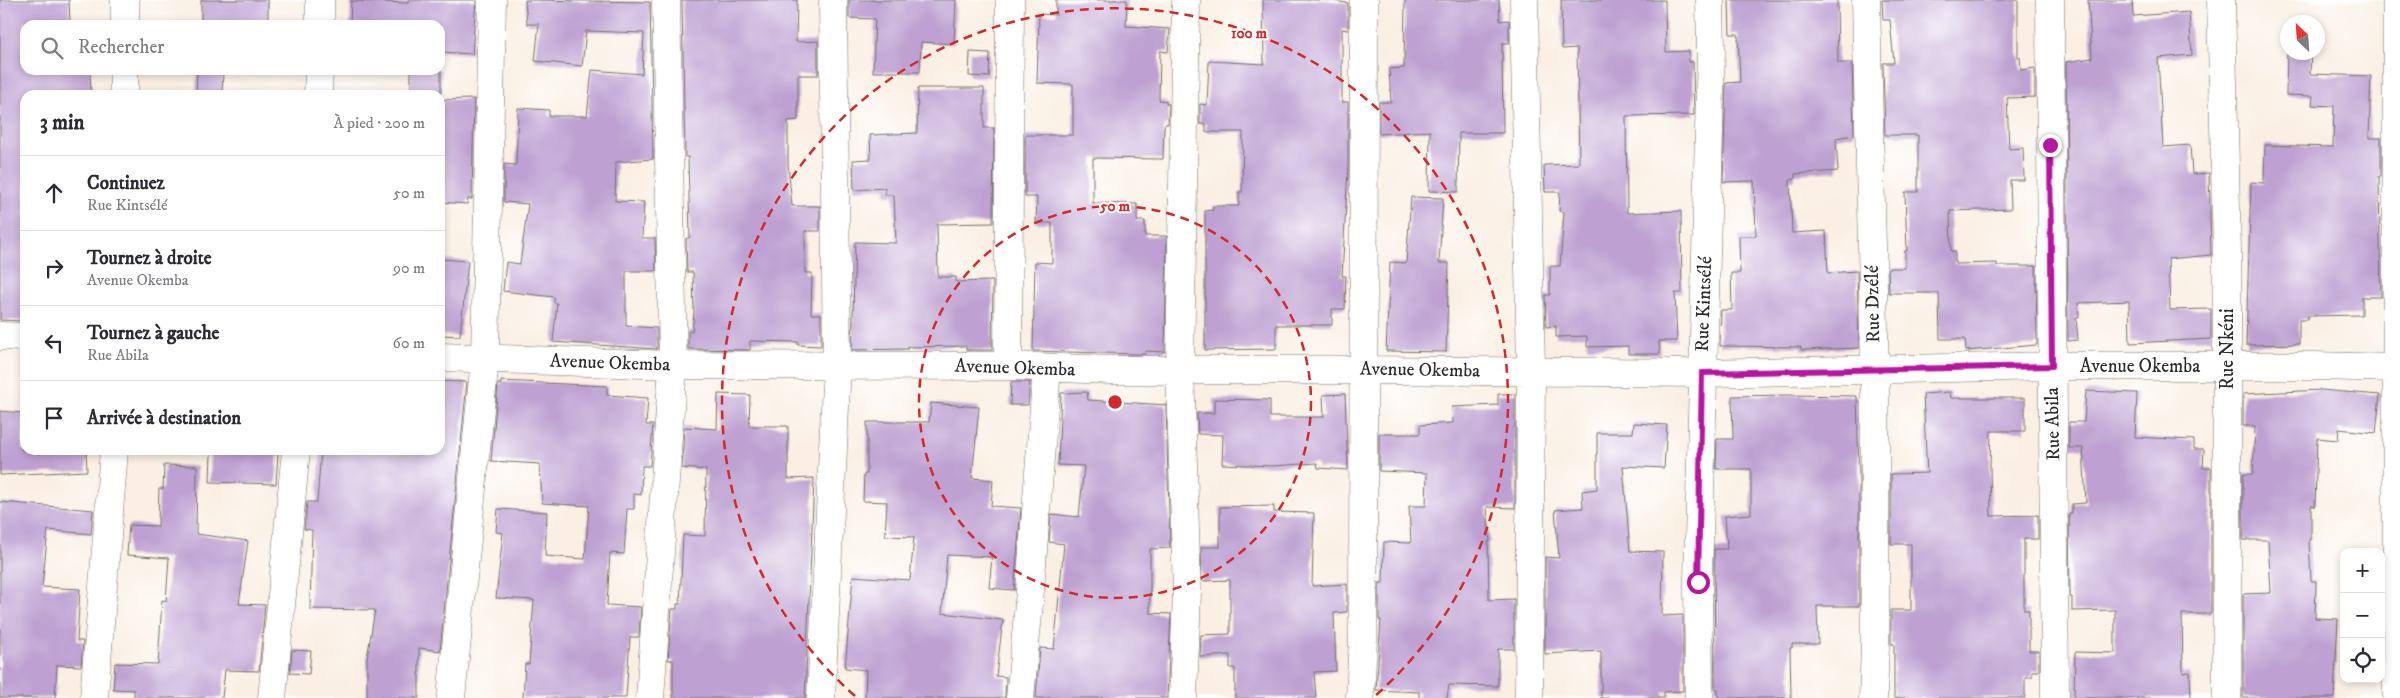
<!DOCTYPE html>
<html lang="fr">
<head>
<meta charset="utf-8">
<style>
	:root { --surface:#fff; --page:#f2f2f3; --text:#2b2b33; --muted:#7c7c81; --line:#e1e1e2 }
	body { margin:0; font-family:"IM FELL DW Pica",serif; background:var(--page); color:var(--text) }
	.controls { position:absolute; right:15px; bottom:15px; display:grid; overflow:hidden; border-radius:10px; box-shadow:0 2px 8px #0003 }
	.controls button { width:45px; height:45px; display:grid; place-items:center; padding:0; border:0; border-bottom:1px solid var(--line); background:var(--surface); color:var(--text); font:25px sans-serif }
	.compass { position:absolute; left:2280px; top:15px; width:45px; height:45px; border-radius:50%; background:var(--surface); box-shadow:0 2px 8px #0003; rotate:335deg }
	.stop { position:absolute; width:15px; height:15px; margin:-11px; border:4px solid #b5179e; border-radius:50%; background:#fff }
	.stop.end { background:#b5179e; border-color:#fff; box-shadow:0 1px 5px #0008 }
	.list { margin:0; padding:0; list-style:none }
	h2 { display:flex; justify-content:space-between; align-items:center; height:65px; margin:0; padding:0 20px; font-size:21px }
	h2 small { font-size:16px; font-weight:400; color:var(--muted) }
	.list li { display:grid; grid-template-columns:32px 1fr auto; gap:15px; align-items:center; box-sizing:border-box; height:75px; padding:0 20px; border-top:1px solid var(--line) }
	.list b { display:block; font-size:19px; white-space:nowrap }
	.list p { margin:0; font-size:16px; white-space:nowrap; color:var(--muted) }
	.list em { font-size:16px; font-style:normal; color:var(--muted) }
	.icon { flex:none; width:28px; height:28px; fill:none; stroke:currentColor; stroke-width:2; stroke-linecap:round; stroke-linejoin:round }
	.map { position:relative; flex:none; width:2400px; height:698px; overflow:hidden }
	.search { position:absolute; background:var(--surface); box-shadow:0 2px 8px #0003; left:20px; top:20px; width:425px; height:55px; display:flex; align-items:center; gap:12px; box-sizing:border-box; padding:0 18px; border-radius:15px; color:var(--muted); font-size:19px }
	.panel { position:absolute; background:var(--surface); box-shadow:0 2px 8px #0003; left:20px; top:90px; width:425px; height:365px; border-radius:15px }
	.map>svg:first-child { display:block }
	.building { fill:#bea1d2 }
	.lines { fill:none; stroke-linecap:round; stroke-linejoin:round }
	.street-casing { stroke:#73706b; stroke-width:29 }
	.street { stroke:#fff; stroke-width:28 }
	.route { stroke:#b5179e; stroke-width:6 }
	.ring { fill:none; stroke:#d62828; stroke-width:2.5; stroke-dasharray:9 6 }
	.labels { text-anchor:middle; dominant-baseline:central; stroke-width:4; stroke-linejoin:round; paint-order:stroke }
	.street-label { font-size:19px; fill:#2b2b2b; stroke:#fff }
	.centre { fill:#d62828; stroke:#fff; stroke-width:2.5 }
	.ring-label { font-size:15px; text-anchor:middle; font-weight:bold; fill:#d62828; stroke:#fff; stroke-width:4; stroke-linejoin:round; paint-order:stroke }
</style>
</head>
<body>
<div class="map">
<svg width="2400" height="698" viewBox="0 0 2400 698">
	<rect width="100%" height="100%" fill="#fff"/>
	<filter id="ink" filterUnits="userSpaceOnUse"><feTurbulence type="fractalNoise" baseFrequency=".02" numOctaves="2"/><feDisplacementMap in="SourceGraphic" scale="10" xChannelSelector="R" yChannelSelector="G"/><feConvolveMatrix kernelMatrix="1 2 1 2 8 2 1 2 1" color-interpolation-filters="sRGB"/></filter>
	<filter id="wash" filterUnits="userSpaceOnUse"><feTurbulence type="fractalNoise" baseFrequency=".0096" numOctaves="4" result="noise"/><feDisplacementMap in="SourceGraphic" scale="20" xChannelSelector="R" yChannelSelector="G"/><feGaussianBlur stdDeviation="1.12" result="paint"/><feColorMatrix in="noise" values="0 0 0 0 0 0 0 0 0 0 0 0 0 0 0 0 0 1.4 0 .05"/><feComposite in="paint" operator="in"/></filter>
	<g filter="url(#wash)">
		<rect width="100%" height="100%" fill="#faefe2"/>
		<g id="blocks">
			<path class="building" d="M0,0H69L70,21L25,22V70H90L91,95H25V321L0,320Z
				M201,0H268V25H201Z
				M408,0H476L472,54L440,52V25H350L351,1L408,3Z
				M525,0L650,2L653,159L616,162L615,201L644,202L642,238H655L656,271H626V326L657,328V349L553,342L557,303H554V297L503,291L506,262L520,264L528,204L504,202V164L516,165L518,108L549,110V116H587L592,70L642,74L644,33L586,31L582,66L535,61L539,24H527Z
				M682,0H797L796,42L818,41V75H798V120L788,121V164L792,206H820V231H805V273H812L811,314H821V346L798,345V342L750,341V350L688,349V331H692L694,312L693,272H687L686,239L690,237L688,157H685Z
				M849,0H956L954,44L921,42L920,72H873L875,19L849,18Z
				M1056,0H1127L1126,26L1170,29L1168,52L1160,51L1159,100L1166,101V104H1169L1168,124H1165L1164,128L1163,159L1093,158V203L1137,204V221H1145V236H1167L1165,352L1146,351L1145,354H1137L1033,351L1035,262L1052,263V223H1036L1037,197H1025V135H1073V84L1037,83L1039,14L1056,15Z
				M1263,0H1324L1348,3V30L1342,29V102H1348V169L1342,276H1346L1345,309H1332V325H1276V349L1205,350V211L1213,210V206H1239V192H1242L1243,132H1206V124H1200V104L1207,105L1209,61L1264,64Z
				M1405,0H1499L1500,21L1509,20V43H1502L1503,133H1459L1458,192L1429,191L1430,131L1379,134V102H1391L1389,69L1404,68Z
				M1561,0H1665L1666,52L1689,51V62H1693L1694,115L1626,116L1627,213L1681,211L1682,293H1675L1677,341H1659L1660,354H1628V346L1587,347V336L1556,337V326L1546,327L1545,295H1550V266H1560L1564,212L1559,211L1560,192H1545L1544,165L1579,164L1577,48L1562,49Z
				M1729,0H1837L1838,63H1852L1854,135L1836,138L1838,171L1795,174V179L1790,180L1792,233L1826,231L1828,273L1857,271L1859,348L1801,350V347L1720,346L1721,310H1732L1731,273H1740L1739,236H1756L1754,181L1723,182L1726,83L1740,82L1738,34H1730Z
				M1882,0H2018V57H2020L2021,70L2035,68V97L2007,98L2009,149L2023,148L2024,180H2010L2011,209L1950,211L1951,251H1955V264L1997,263V266H2036L2037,345L1966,351L1965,339H1940L1939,293H1889L1888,268H1905V251H1907L1905,192H1918V135H1885L1883,63H1894L1890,20H1883Z
				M2088,0H2132L2133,16L2189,12L2192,55L2158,58L2163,147L2190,145L2192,174L2209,173L2211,255L2168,259L2170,310L2211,309V339L2130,343L2129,301L2078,303L2079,317H2076L2078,340L2068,341L2066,62L2092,58Z
				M970,52L990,53L989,77L969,76Z
				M2287,52H2311L2310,74L2371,76L2369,138H2381V176H2379L2381,297H2362V315L2308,316V320H2299V344L2246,345L2251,182L2264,183L2265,145L2333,147L2334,106L2312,105L2313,96L2286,95Z
				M197,70H223L222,95H196Z
				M411,70H441V93L411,94Z
				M918,88H984V128H994L993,223L937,224L938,277H956V282L993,281L992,350H966V346L908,347V349L852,350L855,242L896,243L894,195H885V188L854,190L853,160L871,159L870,135L917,133Z
				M474,99L472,199H468L467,204L440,202V100Z
				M1411,197L1443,198L1439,263H1449L1446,352L1386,351L1390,262L1406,263Z
				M440,259L468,261L460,336L440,335Z
				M440,381L467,382L440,651L419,648V698H367V658L375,610L310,609L312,530L304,529L307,502H317L321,450H440Z
				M501,381L607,386V395L648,398L646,425H653L650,466H642L641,495L634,494V509H627L624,554L610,553L607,605L641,607L639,637H630L626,698H523L525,664H529L534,600L496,598L503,533L496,532L498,509L547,512L545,556L585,559L589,506L542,503L540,464L491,461L498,384H501Z
				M1011,382H1030L1028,405H1010Z
				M2321,390L2380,395L2376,433L2339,429L2338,440L2317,438L2315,506H2311V540H2309L2311,581H2316L2315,618L2338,619L2334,698H2243V594L2271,593L2268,540H2243V474H2253L2255,426H2243V394Z
				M2086,391L2137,393L2135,437L2194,440V449H2204L2203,468H2211V614H2182L2183,673L2190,672L2191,698H2074L2075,652L2115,653V610L2072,611V597H2070L2069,514H2072V504L2086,503L2083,448H2069V422H2084Z
				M1087,392L1088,400L1166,405L1170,548L1150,549V613L1171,614L1167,698H1036L1040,648L1054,649L1064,544L1049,542L1051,514L1079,517L1084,466L1058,465L1061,393Z
				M1950,392L1951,398H2025V431H1991L1990,466L1991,516L2038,515V539H2024V610H2029V651H2039V671H2032V677H2025V698H1894V644H1891V610H1911V544H1891V474L1927,473L1923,394Z
				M718,394L750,395L749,426H788V479L814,478L805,698H673V660H668L672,609H677V604H680L683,535L705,536L706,470L682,468L684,427L717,429Z
				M1345,394L1348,470L1318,468L1317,463L1273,466L1222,464L1223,435L1198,434L1197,413H1214V399L1270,400V417H1324L1323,395Z
				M1498,394H1515V508L1487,507L1490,542H1488L1489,600L1514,599V649H1498V686L1449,685L1447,698H1419V692L1376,690L1381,620H1379V583H1383L1384,542L1411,543L1409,506H1426L1427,473L1379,471V434H1420V425L1453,423L1452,407L1498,405Z
				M1788,395L1857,396L1859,474V606H1817L1818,644H1792V648H1790L1791,698H1718V689H1715L1714,549H1727L1725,516L1751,514V469H1716L1717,439H1733L1732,396Z
				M931,403L979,407L972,478L993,480L991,506L1021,508L1014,590L989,588L992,557L947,555L942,613L1003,620L996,676L1006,677L1005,698H865L866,670L845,668L853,576L910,580L914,537L885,536L887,502L863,501L864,474H867V422H929Z
				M0,411L24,413L22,450H86L87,471L0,475Z
				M1634,423L1667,425L1664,468L1623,466L1630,551L1663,552L1662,616L1683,615V691L1664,692V698H1601V651L1545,654V557L1559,558L1555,510L1583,508L1582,491L1597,489V433H1633Z
				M211,452L278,454L276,484L210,482Z
				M164,465L197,466L196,534L248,541L239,604L265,605L259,671L225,670L222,698H134V690L113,689L115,663L158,664L162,600L166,601L169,558L127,555L129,525L158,526L159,489H163Z
				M0,502L93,510L91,534L48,530L42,587L80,589L77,641H83L81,666L57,665L55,698H0Z
				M1274,506V512L1314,513L1312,586L1347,584V612L1334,613L1336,671L1314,672L1316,698H1235V668H1230V655L1200,657L1201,635L1230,634V580L1202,581L1201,547H1220V507Z
				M292,650L311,651L309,674L290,673Z"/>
		</g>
	</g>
	<g filter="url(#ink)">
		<use href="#blocks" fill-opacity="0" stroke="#73706b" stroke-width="1"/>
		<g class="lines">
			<defs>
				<path id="street" d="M320,0V25
					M1524,0L1531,371L1529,698
					M1866,0L1875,371V647L1873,698
					M2050,0L2055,698
					M2221,0L2227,251V698
					M2397,0V698
					M125,25V0
					M124,95V70
					M318,95L319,70
					M0,336L25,337
					M440,357L673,365L1008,366L1111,370H1363L1702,373L2052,366H2312L2400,368
					M1008,366L1010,0
					M94,698L114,450
					M272,698L296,450
					M451,698L485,359L492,0
					M650,698L673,365L666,0
					M821,698L837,365L833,0
					M1020,698L1029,603L1047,368
					M1183,698L1187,592L1180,369L1186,0
					M1360,698L1363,639L1364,0
					M1699,698L1698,582L1711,49L1710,0"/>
			</defs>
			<use href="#street" class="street-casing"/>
			<use href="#street" class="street"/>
		</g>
	</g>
	<g class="lines" filter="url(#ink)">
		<path class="route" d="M1698,582L1702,373L2052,366L2050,145"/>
	</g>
	<g class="ring">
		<circle cx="1115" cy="402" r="196"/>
		<path d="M855 696A393 393 0 1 1 1375 696"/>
	</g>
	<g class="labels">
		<g class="street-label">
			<text transform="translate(1704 304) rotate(-88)">Rue Kintsélé</text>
			<text transform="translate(1873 304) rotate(-91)">Rue Dzélé</text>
			<text transform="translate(2227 349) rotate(-90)">Rue Nkéni</text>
			<text transform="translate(610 363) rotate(2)">Avenue Okemba</text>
			<text x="2140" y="366">Avenue Okemba</text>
			<text transform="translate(1015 368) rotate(2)">Avenue Okemba</text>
			<text transform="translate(1420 370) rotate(1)">Avenue Okemba</text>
			<text transform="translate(2053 424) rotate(-91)">Rue Abila</text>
		</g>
	</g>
	<circle cx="1115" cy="402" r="8" class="centre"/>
	<g class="ring-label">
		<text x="1249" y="38">100 m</text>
		<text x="1115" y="211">50 m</text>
	</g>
</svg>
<div class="controls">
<button>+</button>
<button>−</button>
<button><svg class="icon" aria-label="locate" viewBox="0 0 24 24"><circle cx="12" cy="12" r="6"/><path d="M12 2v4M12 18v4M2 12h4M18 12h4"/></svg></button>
</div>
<svg class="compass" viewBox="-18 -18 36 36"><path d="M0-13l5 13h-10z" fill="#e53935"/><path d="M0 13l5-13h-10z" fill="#7c7c81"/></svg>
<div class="stop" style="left:1698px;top:582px"></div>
<div class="stop end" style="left:2050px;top:145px"></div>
<div class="search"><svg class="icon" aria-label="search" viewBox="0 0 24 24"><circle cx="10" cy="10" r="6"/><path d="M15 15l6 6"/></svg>Rechercher</div>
<section class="panel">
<h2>3 min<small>À pied · 200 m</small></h2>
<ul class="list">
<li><svg class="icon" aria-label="ahead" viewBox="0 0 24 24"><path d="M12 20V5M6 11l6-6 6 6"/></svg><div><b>Continuez</b><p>Rue Kintsélé</p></div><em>50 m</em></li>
<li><svg class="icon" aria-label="right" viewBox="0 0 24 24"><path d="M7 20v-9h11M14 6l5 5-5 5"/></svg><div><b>Tournez à droite</b><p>Avenue Okemba</p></div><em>90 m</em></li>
<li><svg class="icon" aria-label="left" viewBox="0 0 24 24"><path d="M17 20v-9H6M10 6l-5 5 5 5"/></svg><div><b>Tournez à gauche</b><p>Rue Abila</p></div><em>60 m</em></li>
<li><svg class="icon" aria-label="arrive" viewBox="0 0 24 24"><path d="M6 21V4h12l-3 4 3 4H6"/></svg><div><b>Arrivée à destination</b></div></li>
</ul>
</section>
</div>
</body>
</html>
